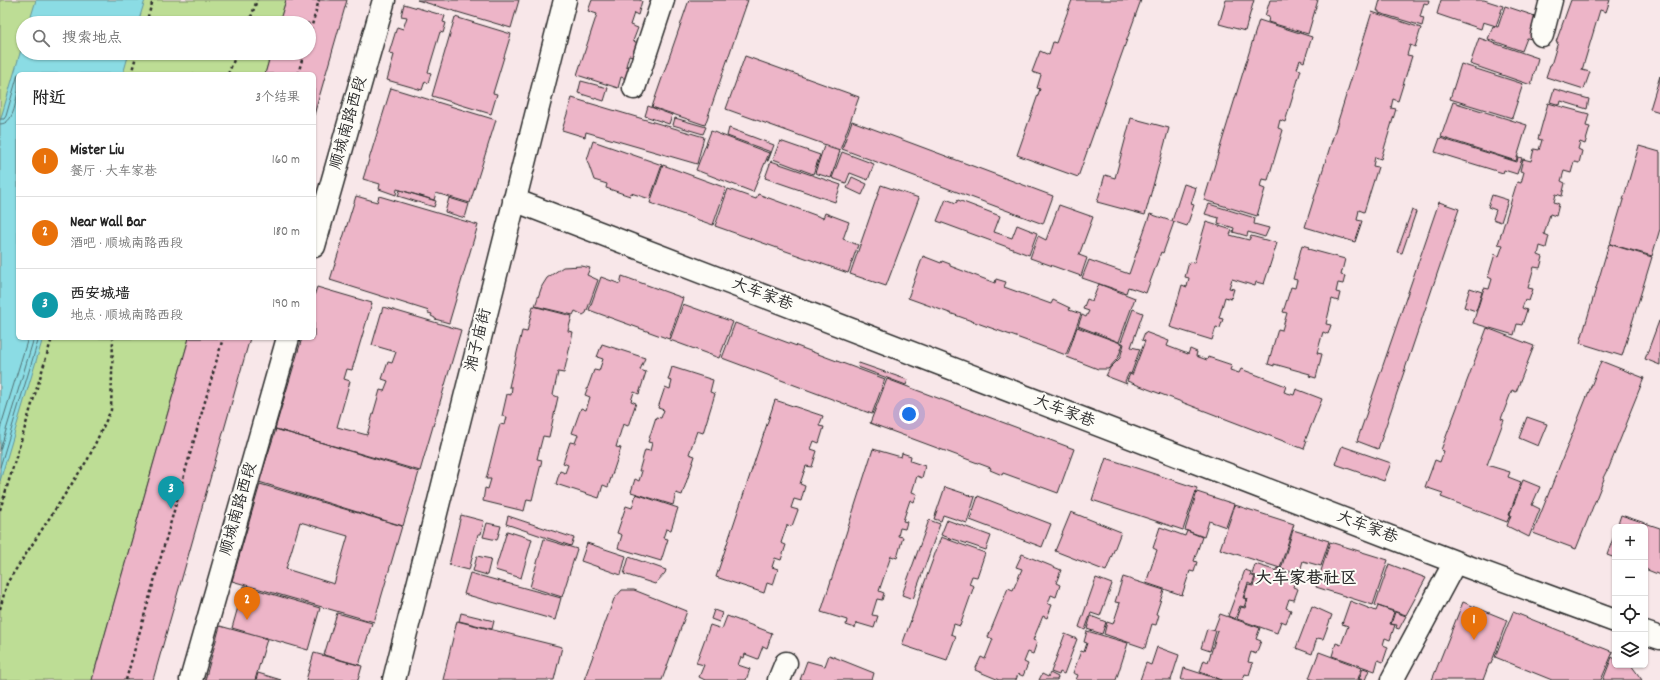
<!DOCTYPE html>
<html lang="zh">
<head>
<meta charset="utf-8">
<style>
	:root { --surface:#fff; --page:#f2f2f2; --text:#222; --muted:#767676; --line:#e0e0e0; --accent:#1f6fb2 }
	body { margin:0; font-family:Dekko,"LXGW WenKai TC",sans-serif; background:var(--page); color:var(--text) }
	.controls { position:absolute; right:12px; bottom:12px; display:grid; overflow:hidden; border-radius:6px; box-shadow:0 1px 3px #0004 }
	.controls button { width:36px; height:36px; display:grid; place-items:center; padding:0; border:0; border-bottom:1px solid var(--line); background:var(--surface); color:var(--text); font:20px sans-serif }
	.you { position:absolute; left:909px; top:414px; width:14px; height:14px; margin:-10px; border:3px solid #fff; border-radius:50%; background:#1a73e8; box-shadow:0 0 0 6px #1a73e833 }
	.badge { display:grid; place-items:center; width:26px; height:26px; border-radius:50%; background:var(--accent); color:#fff; font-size:13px; font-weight:700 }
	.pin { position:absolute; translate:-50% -33px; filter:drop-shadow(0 1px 2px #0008) }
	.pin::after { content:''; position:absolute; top:21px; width:14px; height:12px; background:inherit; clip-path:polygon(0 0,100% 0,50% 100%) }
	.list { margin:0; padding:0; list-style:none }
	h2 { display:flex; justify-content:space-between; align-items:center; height:52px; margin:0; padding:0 16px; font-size:17px }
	h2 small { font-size:13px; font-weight:400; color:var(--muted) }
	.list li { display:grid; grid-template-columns:26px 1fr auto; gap:12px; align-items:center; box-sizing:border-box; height:72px; padding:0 16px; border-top:1px solid var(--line) }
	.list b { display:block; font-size:15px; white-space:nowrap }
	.list p { margin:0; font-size:13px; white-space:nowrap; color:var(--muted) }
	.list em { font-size:13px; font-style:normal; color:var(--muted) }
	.icon { flex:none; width:22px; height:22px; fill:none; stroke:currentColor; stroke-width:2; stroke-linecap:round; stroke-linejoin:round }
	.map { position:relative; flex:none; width:1660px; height:680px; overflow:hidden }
	.search { position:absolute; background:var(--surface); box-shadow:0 1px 3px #0004; left:16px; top:16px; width:300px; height:44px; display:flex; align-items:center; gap:10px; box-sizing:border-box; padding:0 14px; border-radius:22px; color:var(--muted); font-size:15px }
	.panel { position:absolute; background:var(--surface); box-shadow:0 1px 3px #0004; left:16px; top:72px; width:300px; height:268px; border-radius:6px }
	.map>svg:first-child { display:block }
	.green { fill:#bddd95; stroke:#748460 }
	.water { fill:#8bdce4; stroke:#65959a }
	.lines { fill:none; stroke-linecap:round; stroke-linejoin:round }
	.shore { stroke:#517275; stroke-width:1 }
	.building { fill:#edb5c8; stroke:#2b2b2b; fill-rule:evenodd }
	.minor-casing { stroke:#2b2b2b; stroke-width:25 }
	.path { stroke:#2b2b2b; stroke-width:2.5; stroke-dasharray:3 3; stroke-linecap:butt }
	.minor { stroke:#fdfcf7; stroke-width:22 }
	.labels { text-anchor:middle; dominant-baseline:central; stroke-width:4; stroke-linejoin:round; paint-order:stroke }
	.street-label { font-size:16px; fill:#2b2b2b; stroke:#fdfcf7 }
	.neighbourhood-label { font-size:17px; font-weight:bold; fill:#2b2b2b; stroke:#fdfcf7 }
</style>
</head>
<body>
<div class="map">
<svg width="1660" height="680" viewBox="0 0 1660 680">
	<rect width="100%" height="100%" fill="#f8e7e9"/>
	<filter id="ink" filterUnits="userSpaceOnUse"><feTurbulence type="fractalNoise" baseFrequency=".025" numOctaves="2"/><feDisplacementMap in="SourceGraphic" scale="8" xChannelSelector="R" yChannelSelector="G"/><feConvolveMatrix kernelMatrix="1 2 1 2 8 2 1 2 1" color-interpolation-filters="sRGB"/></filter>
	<g filter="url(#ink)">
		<path class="green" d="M0,0H286L279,23H23V53H271L265,74H18V338H189L92,680H0Z"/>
		<path class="water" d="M36,0H145L138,23H29Z
			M23,43V53H129L123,74H18V338H43L0,481V121Z"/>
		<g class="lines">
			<path class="shore" d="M0,119H4L6,116L18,74
				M0,124C14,124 15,103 18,92
				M0,429L28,338
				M0,450L34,338
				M0,467L39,338"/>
		</g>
		<path class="building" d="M286,0H347L314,115V74H265L271,53H309V23H279Z
			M417,0H519L511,28Z
			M592,0H639L642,1L638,15L634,13L630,25L638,28L633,41L638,43L633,56L629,55L626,66L630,67L626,79L621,77L618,88L577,75L597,14L588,11Z
			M689,0H748L705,125L652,107Z
			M1072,0H1141L1078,177L1017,155L1040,89L1037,88L1041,75L1032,72L1040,51L1049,55L1053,42L1056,43Z
			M1226,0H1254L1245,31L1219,24Z
			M1270,0H1318L1308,34L1268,22L1269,17L1265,16Z
			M1380,0H1429L1428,4L1424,3L1420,17L1424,18L1422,26L1379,13V11H1377Z
			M1441,0H1484L1503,6L1496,26L1483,22L1481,29L1437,14Z
			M1571,0H1610L1606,12L1600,10L1582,70L1590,72L1584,89L1546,77L1550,65H1551L1558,42H1556Z
			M404,4L445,16L443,22L446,23L443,33L440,32L428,72L431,73L428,83L425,81L422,90L387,80L394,55L389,53L397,27L403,29L407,17L401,16Z
			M1505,6L1544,19L1535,31L1532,39L1527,38L1522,51L1488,39L1493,26L1498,27Z
			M1372,12L1421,28L1415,47L1410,45L1407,55L1412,56L1398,101L1393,99L1391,108L1396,109L1381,159L1375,157L1373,166L1378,167L1364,212L1359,210L1357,220L1362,221L1355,242L1305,227Z
			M455,17L511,34L493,93L497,94L491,114L432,96Z
			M1259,20L1312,37L1304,62L1300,60L1297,69L1301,70L1285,122L1280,120L1278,128L1283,130L1268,180L1262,179L1260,187L1265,189L1257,216L1204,200Z
			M1479,38L1538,58L1531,85L1470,64Z
			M745,56L859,97L840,150L726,109Z
			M1461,64L1523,84L1512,118L1450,99Z
			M1660,76V112L1650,109Z
			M581,81L608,88L604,101L578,93Z
			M391,88L496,120L470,203L436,193L434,200L397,189L396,195L379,189L380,184L363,179Z
			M1554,89L1589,99L1587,109L1561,101L1560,105L1550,102Z
			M572,98L704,137L697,164L586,132L585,137L562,130Z
			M1453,102L1527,125L1516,161L1441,137Z
			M1548,103L1589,114L1586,126L1590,127L1585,144L1580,142L1578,149L1582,151L1579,163L1574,162L1571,173L1564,171L1561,181L1565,183L1562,196L1556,194L1554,202L1559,204L1556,216L1550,214L1544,234L1549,236L1546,248L1540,246L1538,255L1543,257L1540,268L1534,267L1528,288L1533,289L1529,301L1525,300L1522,308L1527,310L1522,325L1517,324L1514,335L1473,323L1484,288L1489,289L1492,279L1488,277L1495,254L1499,256L1503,245L1498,244L1517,182L1521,183L1524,172L1520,171L1523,159L1531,161L1534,149L1539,150L1542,140L1538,139Z
			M648,106L672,115L669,124L645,116Z
			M675,118L706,127L703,134L673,125Z
			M1131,118L1169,128L1145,215L1097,202L1105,175L1115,178Z
			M852,121L1053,196L1043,224L842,149Z
			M729,128L774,145L768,161H767L771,152L727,136Z
			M711,131L769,153L753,192L696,170Z
			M1440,138L1517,162L1518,157L1522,158L1517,174L1504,170L1503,173L1435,152Z
			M593,141L662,165L650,199L631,193L630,196L606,188L607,184L594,180L587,160Z
			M780,141L820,155L813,174L773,159Z
			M824,146L840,151L831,178L815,173Z
			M1639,146L1660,152V229L1652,256L1610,244Z
			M842,152L874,164L868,180L850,173L846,183L832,178Z
			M771,161L841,185L835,202L765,178Z
			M663,165L726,188L713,225L650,203Z
			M852,177L867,184L862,195L847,188Z
			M1184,184L1196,188L1191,204L1194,205L1187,226L1172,221Z
			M881,185L919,198L886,286L850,274Z
			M728,189L756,199L758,194L823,218L825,213L849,222L843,239L858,245L848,273L715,226Z
			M400,190L436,201L434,207L398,196Z
			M1492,195L1508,200L1501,222L1493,219L1496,210L1488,207Z
			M356,196L377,202L379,196L478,225L449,323L435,319V318L431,316L432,314L428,313L429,311L330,280Z
			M449,198L469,204L465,218L445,212Z
			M946,199L956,203L958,200L1000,216L994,232L1012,238L1017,225L1037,233L1029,255L937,221Z
			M1439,202L1459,209L1378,449L1357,441Z
			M1209,204L1255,218L1254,224L1269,228L1265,237L1248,232L1247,236L1233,232L1234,228L1218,223L1219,218L1205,214Z
			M1059,205L1093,217L1079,255L1087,258L1081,276L1030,258L1038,236L1046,240Z
			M1412,210L1416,212L1402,253L1397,252Z
			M1150,214L1174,222L1163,253L1161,252L1146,293L1128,287L1126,293L1082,278L1089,260L1129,274Z
			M1206,222L1232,230L1230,235L1249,240L1251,236L1277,243L1264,284L1256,282L1255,286L1232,279L1229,288L1234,289L1231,299L1225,297L1219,318L1223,319L1220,328L1216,327L1212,340L1170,327L1182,285L1187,287L1189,278L1185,277L1189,262L1194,263Z
			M1609,244L1652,257L1622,356L1580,343Z
			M1302,245L1309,247L1308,249L1345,259L1341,275L1345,276L1343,284L1338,283L1336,292L1340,293L1338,301L1332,299L1326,324L1331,325L1328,334L1323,332L1317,353L1322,354L1316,378L1309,376L1310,374L1274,364V366L1268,364L1278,329L1282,330L1287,313L1283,312L1291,287L1295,288L1297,280L1293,279Z
			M923,256L941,263L942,261L950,264V266L995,283L996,279L1006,282L1004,287L1051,304L1053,300L1070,308L1069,310L1081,314L1066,355L908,298Z
			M582,266L590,268L587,275L598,280L586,313L583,315L575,311L573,315L535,306L542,286L547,278L563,267Z
			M622,276L683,298L669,339L589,310L601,277L620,284Z
			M1099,284L1135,298L1119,342L1078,326L1082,315L1086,317L1089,311L1083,309L1087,299L1092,301Z
			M317,287L372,303L352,370L347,369L344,379L350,381L337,427L367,435L380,390L384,391L388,381L382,379L388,362L392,363L396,352L372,345L383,307L461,330L420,471L275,429L302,338H314V296Z
			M1470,288L1482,292L1476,311L1464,307Z
			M683,304L733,322L719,358L670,340Z
			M533,306L572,316L568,331L573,332L564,373L558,372L553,395L558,397L549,437L543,436L537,459L542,460L532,500L527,499L524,511L483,501L485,488L488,489L491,479H486L500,424L505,425L507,417L502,416L507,394L511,395L512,387H509L522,331L527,332Z
			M1133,309L1143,313L1131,347L1140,349L1131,374L1129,373L1125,381L1127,384L1106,376L1110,368L1120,358L1124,344L1121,342Z
			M1659,321H1660V365L1645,359Z
			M735,323L885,379L872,414L722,358Z
			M1077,327L1123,344L1118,358L1108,369H1098L1067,357Z
			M1487,328L1534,346L1516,392L1512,390L1501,419L1504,420L1487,465L1510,472L1508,477L1521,482L1509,515H1510L1507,522L1441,497L1443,493L1425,487L1435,460L1440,462L1444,451L1441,450Z
			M1145,332L1169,341L1167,346L1188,354L1190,349L1197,352L1196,356L1207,360L1208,357L1232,365L1230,370L1239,373L1241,369L1286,386L1284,392L1294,395L1296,389L1322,399L1305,441H1307L1304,449L1127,381L1130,374L1132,375L1145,341L1142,340Z
			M189,338H250L153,680H92Z
			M602,344L645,358L640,370L646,372L639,394L634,392L631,401L636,403L628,426L623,424L616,447L621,448L608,487L603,485L599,498L556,484L560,471L565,473L568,465L563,463L570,442L575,443L578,435L572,433L581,408L586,410L590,397L585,395L594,370L599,371L603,359L597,357Z
			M1601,361L1644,378L1629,415H1630L1608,470H1607L1603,478L1604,479L1576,549L1533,533Z
			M859,363L908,380L906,385L858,367Z
			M672,367L713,380L710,392L715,394L703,433L697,431L689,454L695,456L682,495L676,493L673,505L631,492L635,479L639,481L642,471H639L645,450L650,451L652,443L648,442L656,417L661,418L664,410L658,408L665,387L670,389L672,381L668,380Z
			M887,379L1074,449L1058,493L1003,473L1002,475L990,470L991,468L870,423Z
			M775,400L823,416L819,426L824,427L819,443L814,441L811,449L817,451L812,467L806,466L800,484L805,486L801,501L794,499L791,508L798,510L792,526L787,525L781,543L786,545L781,560L775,558L772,567L778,569L773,585L767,583L764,593L716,577Z
			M1527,417L1547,424L1538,446L1519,438Z
			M276,429L419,472L403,526L259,482Z
			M1342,446L1391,463L1384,481L1335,464Z
			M873,449L901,457L902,453L911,456L910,461L925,466L922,478L917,476L912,492L917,494L914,502L910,500L903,521L907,522L905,529L900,528L898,536L903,537L897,558L891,556L879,591L884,593L882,600L877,599L872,615L878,616L874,628L857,623L855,628L846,625L847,620L821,612Z
			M1106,458L1197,488L1183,530L1092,500Z
			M1523,480L1540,487L1532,505L1540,509L1529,537L1507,526L1511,515L1510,514Z
			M260,484L402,526L374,622L232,581ZM300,522L348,536L334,584L286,569Z
			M945,487L975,497L967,523L943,515L941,521L934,519Z
			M1197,492L1234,504L1226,527L1209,521L1204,537L1185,530Z
			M636,494L678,508L671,530L666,529L663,538L668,539L661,561L618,548L622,535L617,533L626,506L632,508Z
			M978,496L1051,524L1042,547L970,520Z
			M1235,505L1294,524L1280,568L1220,549Z
			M1071,512L1121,532L1106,571L1055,551Z
			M461,515L484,521L481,534H478L469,570L449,565Z
			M1621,515L1660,528V575L1645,569V527H1617Z
			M508,516L574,538L571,546L506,524Z
			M929,520L940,524L913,599L902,595Z
			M947,520L991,536L986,550L941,535Z
			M487,523L501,526L497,540L483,537Z
			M1160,527L1185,536L1187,531L1202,537L1194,561L1197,562L1194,572L1190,571L1182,595L1146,583L1157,550L1153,548Z
			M1293,530L1329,541L1321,566L1303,561L1299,574L1281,569Z
			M507,531L532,539L521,578L495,570Z
			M1615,533V558L1607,555Z
			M941,537L985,553L977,577L972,576L969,584L974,586L960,626L954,624L951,634L956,636L947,660L902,645Z
			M544,539L577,549L562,597L530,587Z
			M1330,542L1388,560L1373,605L1316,587Z
			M587,543L626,556L621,575L581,561Z
			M1022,554L1061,570L1056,583L1060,585L1056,597L1051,595L1048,604L1052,605L1047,618L1043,616L1033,640L1037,642L1033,654L1028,652L1024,662L1028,664L1023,676L1018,674L1016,680H999L975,670L981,657L985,659L993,639L988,637L1008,588L1013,590L1022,569L1016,567Z
			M477,556L491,559L487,575L473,571Z
			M629,557L666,570L665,573L655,584L624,574Z
			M1255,564L1277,571V568L1297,575L1293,587L1298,589L1294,600L1289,599L1286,608L1291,610L1286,623L1281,621L1277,633L1237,619L1241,607L1245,608L1248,599L1244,598L1248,585L1253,586L1256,576L1252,575Z
			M1389,564L1426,578L1406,615L1375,605Z
			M1245,570L1251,572L1250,575L1255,577L1252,585L1248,583L1243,598L1247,599L1244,607L1240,606L1235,619L1228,616Z
			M470,573L561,598L555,620L464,594Z
			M1123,577L1164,590L1156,614L1159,615L1156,625L1152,624L1145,648L1104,634L1107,622L1113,624L1120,603L1115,602Z
			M1096,578L1112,584L1100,616L1091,613L1085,630L1079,627Z
			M244,586L320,608L308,650L232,628Z
			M622,590H634L687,611L662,680H584L614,599Z
			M1350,601L1376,611L1378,606L1394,612L1390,624L1395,625L1390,640L1385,638L1383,645L1388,647L1383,662L1378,660L1375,671L1332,656L1336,643L1341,645L1348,626L1342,624Z
			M1463,602L1507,620L1491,664H1489L1483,680H1432Z
			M1312,606L1332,615L1323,639L1317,638L1312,654L1296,648Z
			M714,610L722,613L719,622L711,619Z
			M1395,612L1406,616L1399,629L1396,628L1397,625L1391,624Z
			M1513,612L1613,652L1601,680H1552L1495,657Z
			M337,613L372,623L359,665L324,655Z
			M461,613L494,621L492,629L459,621Z
			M1220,614L1260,628L1256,639L1261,641L1256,654L1251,652L1248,662L1253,663L1249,675L1245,674L1243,680H1222L1200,672L1204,660L1208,662L1218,631L1214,630Z
			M727,616L772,633L767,648L763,646L758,659L745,654L744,658L741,657L738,665L750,669L746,680H705L699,677L704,665L696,663L710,625L722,629Z
			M1091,616L1106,622L1102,634L1087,629Z
			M457,621L562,647L554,680H443Z
			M220,626L267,639L255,680H205Z
			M1207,629L1216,631L1210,651L1201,648Z
			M1087,631L1128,643L1116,680H1076L1078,675L1073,673L1081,651L1084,652L1087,643L1084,642Z
			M1065,634L1077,639L1064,674L1060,672L1059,675L1051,672Z
			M1157,647L1179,655L1171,680H1140L1146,663L1151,665Z
			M1319,652L1362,668L1358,679L1361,680H1314L1309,678Z
			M314,653L362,666L358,680H306Z
			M829,655L874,673L872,680H800L807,661L825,666Z
			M1612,657L1615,659V665H1631L1642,680H1603Z
			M1184,668L1221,680H1181Z
			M1363,668L1369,670L1365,680L1359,679Z
			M258,673L281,680H256Z
			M1050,673L1058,677L1057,680H1039L1042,674L1048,677Z"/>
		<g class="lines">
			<defs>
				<path id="minor" d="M1542,35L1551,0
					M634,88L663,0
					M514,200L1455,562L1615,621
					M314,246L384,0
					M1645,633L1660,638
					M191,680L288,338
					M394,680L565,0
					M779,680L786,663
					M1392,680L1455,562"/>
			</defs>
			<use href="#minor" class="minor-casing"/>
			<path class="path" d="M146,23L153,0
				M249,23L257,0
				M309,36L319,0
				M131,74L137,53
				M228,74L237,53
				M298,74L304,53
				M0,510L52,338
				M0,609L7,583L88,459L111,410L113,338
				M126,680L223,338"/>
			<use href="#minor" class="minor"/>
		</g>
	</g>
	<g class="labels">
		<g class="street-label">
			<text transform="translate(349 123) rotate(-74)">顺城南路西段</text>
			<text transform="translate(762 295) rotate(21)">大车家巷</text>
			<text transform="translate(479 340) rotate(-76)">湘子庙街</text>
			<text transform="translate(1064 412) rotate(21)">大车家巷</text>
			<text transform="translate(239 509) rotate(-74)">顺城南路西段</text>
			<text transform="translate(1367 528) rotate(21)">大车家巷</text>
		</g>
		<g class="neighbourhood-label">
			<text x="1306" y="580">大车家巷社区</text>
		</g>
	</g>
</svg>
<div class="controls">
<button>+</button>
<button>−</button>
<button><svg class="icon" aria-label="locate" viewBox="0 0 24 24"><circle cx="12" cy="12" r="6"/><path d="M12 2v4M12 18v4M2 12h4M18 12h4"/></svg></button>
<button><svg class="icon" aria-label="layers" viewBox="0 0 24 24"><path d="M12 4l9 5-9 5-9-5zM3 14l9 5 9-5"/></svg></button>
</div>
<div class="you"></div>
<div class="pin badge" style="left:1474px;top:640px;background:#e8710a">1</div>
<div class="pin badge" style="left:247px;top:620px;background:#e8710a">2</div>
<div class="pin badge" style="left:171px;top:509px;background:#0f9aa8">3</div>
<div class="search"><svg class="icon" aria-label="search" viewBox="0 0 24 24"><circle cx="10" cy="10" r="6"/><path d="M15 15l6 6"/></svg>搜索地点</div>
<section class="panel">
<h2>附近<small>3个结果</small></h2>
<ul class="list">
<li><span class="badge" style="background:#e8710a">1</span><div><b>Mister Liu</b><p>餐厅 · 大车家巷</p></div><em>160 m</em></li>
<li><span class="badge" style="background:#e8710a">2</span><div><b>Near Wall Bar</b><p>酒吧 · 顺城南路西段</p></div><em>180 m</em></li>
<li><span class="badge" style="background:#0f9aa8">3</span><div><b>西安城墙</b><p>地点 · 顺城南路西段</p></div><em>190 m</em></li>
</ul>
</section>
</div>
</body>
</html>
